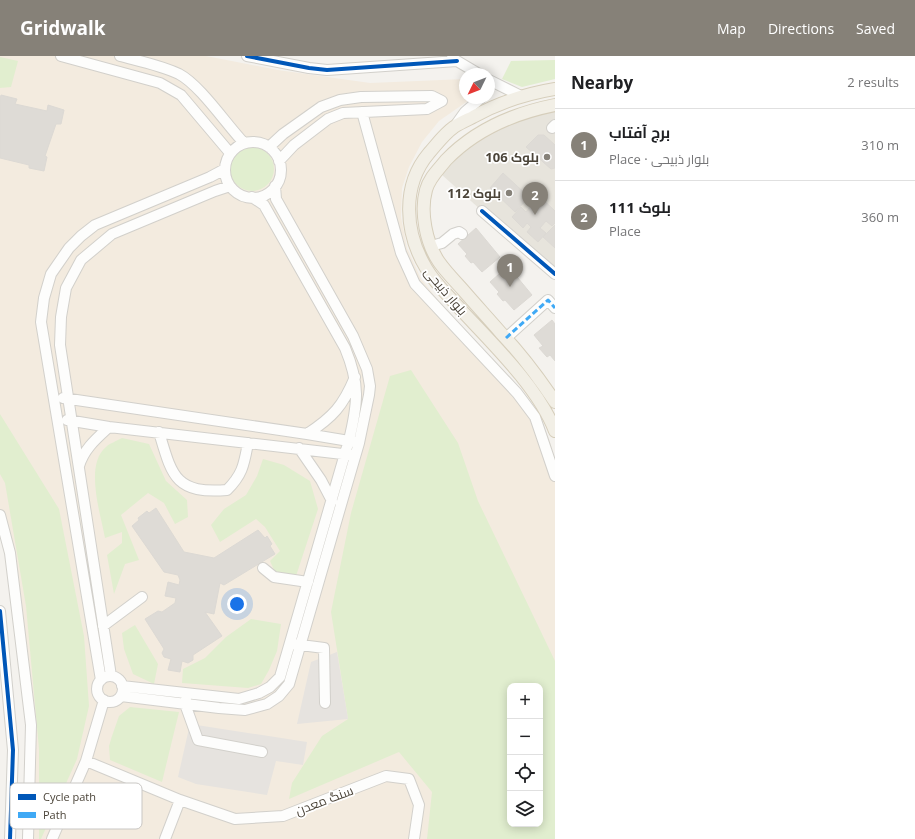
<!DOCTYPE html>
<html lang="en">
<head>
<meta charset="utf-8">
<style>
	:root { --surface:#fff; --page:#f6f6f6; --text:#202124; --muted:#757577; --line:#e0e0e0; --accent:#868178 }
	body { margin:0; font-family:"Open Sans",Cairo,sans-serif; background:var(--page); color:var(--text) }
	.controls { position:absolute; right:12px; bottom:12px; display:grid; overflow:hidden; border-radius:8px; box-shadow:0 2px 10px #0003 }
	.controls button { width:36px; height:36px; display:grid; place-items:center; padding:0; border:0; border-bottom:1px solid var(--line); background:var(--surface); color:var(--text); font:20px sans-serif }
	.compass { position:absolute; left:459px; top:12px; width:36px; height:36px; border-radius:50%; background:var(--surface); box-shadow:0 2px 10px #0003; rotate:227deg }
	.you { position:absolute; left:237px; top:548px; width:14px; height:14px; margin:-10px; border:3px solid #fff; border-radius:50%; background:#1a73e8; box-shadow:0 0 0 6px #1a73e833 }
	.badge { display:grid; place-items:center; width:26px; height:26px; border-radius:50%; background:var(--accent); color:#fff; font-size:13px; font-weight:700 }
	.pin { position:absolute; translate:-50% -33px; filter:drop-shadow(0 1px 2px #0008) }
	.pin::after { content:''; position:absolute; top:21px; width:14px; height:12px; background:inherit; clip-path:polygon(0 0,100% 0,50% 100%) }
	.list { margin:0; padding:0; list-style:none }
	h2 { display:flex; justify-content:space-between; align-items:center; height:52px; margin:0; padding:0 16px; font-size:17px }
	h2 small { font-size:13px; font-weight:400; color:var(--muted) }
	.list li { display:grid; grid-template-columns:26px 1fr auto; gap:12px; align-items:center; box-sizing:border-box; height:72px; padding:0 16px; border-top:1px solid var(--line) }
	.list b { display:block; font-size:15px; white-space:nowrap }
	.list p { margin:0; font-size:13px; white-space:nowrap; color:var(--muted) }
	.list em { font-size:13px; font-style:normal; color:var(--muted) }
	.icon { flex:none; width:22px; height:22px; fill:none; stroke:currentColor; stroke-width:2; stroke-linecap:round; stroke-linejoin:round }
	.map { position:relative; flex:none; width:555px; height:783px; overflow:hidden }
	header { display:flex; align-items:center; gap:24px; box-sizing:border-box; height:56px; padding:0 20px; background:var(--accent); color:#fff }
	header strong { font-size:19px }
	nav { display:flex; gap:22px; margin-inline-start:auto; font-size:14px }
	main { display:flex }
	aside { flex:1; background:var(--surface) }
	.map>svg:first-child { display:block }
	.residential { fill:#e7e4dc }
	.commercial { fill:#f3ebdf; fill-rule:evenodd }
	.green { fill:#e1eecf; fill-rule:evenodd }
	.parking { fill:#e6e3df }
	.building { fill:#dedbd6; stroke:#dcd9d4 }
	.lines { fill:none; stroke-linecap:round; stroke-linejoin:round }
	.minor-casing { stroke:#d2d0cb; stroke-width:12 }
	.major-casing { stroke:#d6cebb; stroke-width:14 }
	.minor { stroke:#fdfdfc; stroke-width:10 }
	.major { stroke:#f2efe6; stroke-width:12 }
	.quiet { stroke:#3fa9f5; stroke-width:3; stroke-dasharray:6 3; stroke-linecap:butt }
	.cycleway-casing { stroke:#fff; stroke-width:6 }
	.cycleway { stroke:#0057b8; stroke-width:4 }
	.poi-dot { fill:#868178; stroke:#fff; stroke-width:1.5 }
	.labels { text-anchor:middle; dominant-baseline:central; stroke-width:3.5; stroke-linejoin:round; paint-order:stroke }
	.poi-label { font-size:13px; font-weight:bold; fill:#4b4439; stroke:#fff; text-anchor:end }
	.street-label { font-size:13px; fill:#4b4439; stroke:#fff }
	.key { fill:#fff; stroke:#c9c7c4; stroke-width:1 }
	.key-label { font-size:11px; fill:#4b4439 }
</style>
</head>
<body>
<header>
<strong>Gridwalk</strong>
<nav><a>Map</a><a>Directions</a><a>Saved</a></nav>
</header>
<main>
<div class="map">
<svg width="555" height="783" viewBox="0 0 555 783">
	<rect width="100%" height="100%" fill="#f4f2ee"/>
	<path class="residential" d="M555,53V221L441,118L456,102L492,74Z"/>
	<path class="commercial" d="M0,0H206L278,14L370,27L465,23V42H472L439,65L422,86L409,111L402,132L401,161L407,192L421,223L434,239L537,358L549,383L555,403V783H25L26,670L9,519L6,513L8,505L0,477ZM510,630H540V768H510Z"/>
	<path class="green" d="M0,1L18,5L11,31L0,32Z
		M555,4V23L522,31L502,23L511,5Z
		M230 113a22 22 0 1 1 44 0a22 22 0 1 1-44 0Z
		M411,314L458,387L478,445L555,605V783H427L432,736L399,696L289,743L292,727L322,680L348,663L331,556L351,457L390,320ZM510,630H540V768H510Z
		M0,358L59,453L84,580L89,650L77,703L41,783H39V693L26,550L5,427L0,418Z
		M122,382L149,388L166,425L187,444L188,461L175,468L164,447L148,437L121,459L139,504L125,508L114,538L107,499L122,487V476L105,482C101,459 84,409 106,391C110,387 117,385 122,382Z
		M263,403L284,409L310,425L318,453L295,523L275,516L270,505L280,495L265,471L256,463L220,486L211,469L224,453L246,439L257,420Z
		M251,563L281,568L277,595L269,614L261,628L248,632L182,627L183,613L205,602L226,581Z
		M135,569L158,608L154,628L133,618L124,593L122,577Z
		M130,651L179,656L162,726L110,704L109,690L112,680L119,660Z"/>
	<path class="parking" d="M337,596L348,663L297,668L311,606Z
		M190,668L307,686L303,709L276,705L267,739L196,728L178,721Z"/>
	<path class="building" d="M1,39L17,43L15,48L47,55L48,49L64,54L61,68H56L45,100L47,101L44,115L29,112V109L0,102V43Z
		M538,79H544L555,89V112L551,113L526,91Z
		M503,117L529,141L515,156L490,132Z
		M535,136L555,155V167L552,170L546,165L540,172L546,177L538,186L527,176L531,171L527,167L523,172L512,161L521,151L526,156L530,151L525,147Z
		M555,169V192L543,181Z
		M476,172L500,201L482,216L473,206L471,207L465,200L467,198L458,188Z
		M508,210L532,239L514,254L505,244L503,245L497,238L499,236L490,226Z
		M552,264L555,268V305L550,299L547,301L539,292L543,290L534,279Z
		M156,452L184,496L214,502L258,474L265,482L267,480L272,488L270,490L275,498L224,529L220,527L214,558L205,556L222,580L193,599V604L188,607L182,605L180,616L168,614L171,603L164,601L162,597L164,593L145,563L158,555L162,556L175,547L176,542L165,540L168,526L179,529L180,524L178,519L164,516L132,470L139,464L138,462L147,455L149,457Z"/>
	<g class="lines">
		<defs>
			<path id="minor" d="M61,0L160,27L181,39L230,97
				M120,0C139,5 160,9 179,18C200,29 226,68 244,87
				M247,0L309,12L327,14L457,5
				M452,2L479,18
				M489,24L521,40
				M362,56L401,197L415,228L517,337L535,361L555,420
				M455,70L465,56L481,42
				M552,72L555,69
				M225 114a28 28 0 1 1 56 0a28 28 0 1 1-56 0Z
				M269,91L283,78L321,51L340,44L361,41L432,40L442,45L427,53L343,57L328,63L294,89L279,105
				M482,155L555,218
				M431,190L442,187L453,178L459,176L462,178
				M506,282L548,244L555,252
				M63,342L307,378L355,386
				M67,364L109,371L351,399
				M159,376C172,420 175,438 227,434C243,418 244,408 248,387
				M307,378C333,361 343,350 355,321
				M299,392L321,424L332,445
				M79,410C84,393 96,383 109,371
				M0,459L10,497L31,669L28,783
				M263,512L274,521L308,526
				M0,555L13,694L10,783
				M103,570L142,541
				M293,588L324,592L325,647
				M111,620L60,289L61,261L66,232L81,204L112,178L215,135L230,130
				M97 633a13 13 0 1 1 26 0a13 13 0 1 1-26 0Z
				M101,624L41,266L44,242L51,218L69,192L81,180L95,169L210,121L225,113
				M122,630L239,643L259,637L270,631L280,621L349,384C358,347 360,328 345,292L264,149L252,141
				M121,640L219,652L245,654L267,648L279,640L289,628L359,387L369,339L370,330L367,313L353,280L276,143L275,130
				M186,644L185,648L198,684L262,696
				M86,705L180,744L235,763L283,760L386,720L409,723L419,749L414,783
				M52,783L86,705L104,644
				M165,783L180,744"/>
			<path id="major" d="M555,33C525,38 500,46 473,61C467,64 460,67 454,71C444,78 437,88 429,97C401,130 405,177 426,212C436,229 451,242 463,256C494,289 539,333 555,375
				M555,49C515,57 475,74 446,104C439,113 429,122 426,134C420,156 426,187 439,206C446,216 455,225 463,234C475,248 488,262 501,277C521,298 539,322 555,346"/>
		</defs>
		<use href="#minor" class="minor-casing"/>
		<use href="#major" class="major-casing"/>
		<use href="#minor" class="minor"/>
		<use href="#major" class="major"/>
		<path class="quiet" d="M506,282L548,244L555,252"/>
		<defs>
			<path id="cycleway" d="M247,0L309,12L327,14L457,5
				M482,155L555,218
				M0,555L13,694L10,783"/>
		</defs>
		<use href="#cycleway" class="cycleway-casing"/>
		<use href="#cycleway" class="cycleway"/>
	</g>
	<g class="poi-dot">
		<circle cx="547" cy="101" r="4"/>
		<circle cx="509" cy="137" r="4"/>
	</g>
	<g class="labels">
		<g class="poi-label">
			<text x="539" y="101">بلوک 106</text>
			<text x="501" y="137">بلوک 112</text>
		</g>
		<g class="street-label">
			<text transform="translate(446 235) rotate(50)">بلوار ذبیحی</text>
			<text transform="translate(324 744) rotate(-21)">سنگ معدن</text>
		</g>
	</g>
	<rect x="10" y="727" width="132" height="46" rx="6" class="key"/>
	<rect x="18" y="738" width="18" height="6" fill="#0057b8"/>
	<rect x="18" y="756" width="18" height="6" fill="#3fa9f5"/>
	<g class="key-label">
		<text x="43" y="745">Cycle path</text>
		<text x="43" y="763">Path</text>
	</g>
</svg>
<div class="controls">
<button>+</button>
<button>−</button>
<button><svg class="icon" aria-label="locate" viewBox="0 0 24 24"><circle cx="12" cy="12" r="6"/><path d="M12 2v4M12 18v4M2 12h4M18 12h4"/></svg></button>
<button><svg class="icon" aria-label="layers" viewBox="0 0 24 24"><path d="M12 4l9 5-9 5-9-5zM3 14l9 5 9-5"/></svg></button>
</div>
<svg class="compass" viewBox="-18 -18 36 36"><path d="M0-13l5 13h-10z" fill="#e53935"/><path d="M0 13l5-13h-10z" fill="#757577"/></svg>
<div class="you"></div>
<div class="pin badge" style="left:510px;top:231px">1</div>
<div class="pin badge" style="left:535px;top:159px">2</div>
</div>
<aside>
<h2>Nearby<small>2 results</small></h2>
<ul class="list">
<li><span class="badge">1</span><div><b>برج آفتاب</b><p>Place · بلوار ذبیحی</p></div><em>310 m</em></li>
<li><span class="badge">2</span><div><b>بلوک 111</b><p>Place</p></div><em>360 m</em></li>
</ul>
</aside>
</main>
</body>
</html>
